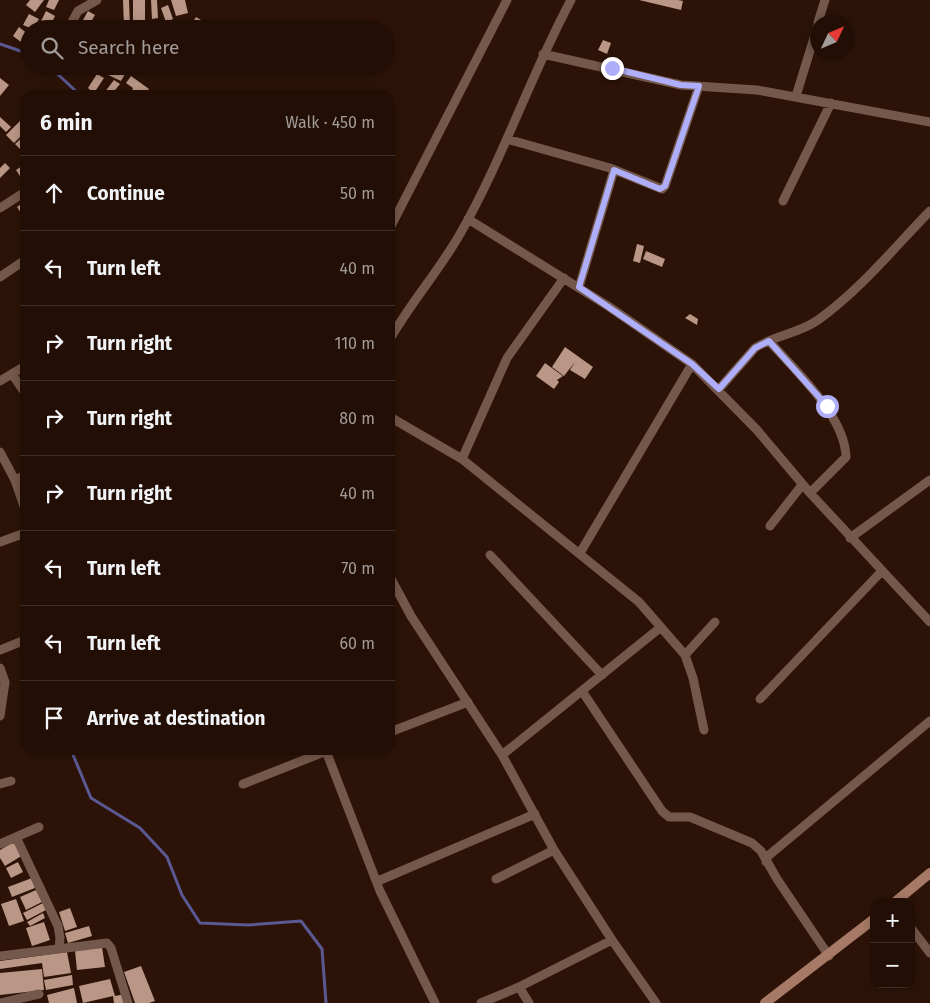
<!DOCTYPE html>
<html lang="en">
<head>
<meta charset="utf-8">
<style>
	:root { --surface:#220e05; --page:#2e1c13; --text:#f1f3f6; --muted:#a29c9a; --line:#3f2e27 }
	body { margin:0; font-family:"Fira Sans",sans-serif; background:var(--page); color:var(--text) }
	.controls { position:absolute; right:15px; bottom:15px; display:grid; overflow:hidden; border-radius:10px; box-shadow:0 2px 8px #0003 }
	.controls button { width:45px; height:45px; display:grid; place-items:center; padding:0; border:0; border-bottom:1px solid var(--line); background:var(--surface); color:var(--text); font:25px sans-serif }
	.compass { position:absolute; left:810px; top:15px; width:45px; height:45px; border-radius:50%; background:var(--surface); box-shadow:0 2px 8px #0003; rotate:46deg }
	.stop { position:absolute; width:15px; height:15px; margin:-11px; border:4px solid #afaefa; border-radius:50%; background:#fff }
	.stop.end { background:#afaefa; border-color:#fff; box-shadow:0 1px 5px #0008 }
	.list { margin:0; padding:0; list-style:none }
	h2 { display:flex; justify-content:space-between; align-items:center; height:65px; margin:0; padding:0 20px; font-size:21px }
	h2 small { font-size:16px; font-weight:400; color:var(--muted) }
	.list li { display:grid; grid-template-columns:32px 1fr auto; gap:15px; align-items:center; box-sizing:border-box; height:75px; padding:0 20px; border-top:1px solid var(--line) }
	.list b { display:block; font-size:19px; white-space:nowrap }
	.list em { font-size:16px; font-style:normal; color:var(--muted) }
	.icon { flex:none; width:28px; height:28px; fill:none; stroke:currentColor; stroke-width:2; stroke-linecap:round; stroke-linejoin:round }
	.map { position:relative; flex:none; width:930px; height:1003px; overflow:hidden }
	.search { position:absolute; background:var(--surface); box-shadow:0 2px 8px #0003; left:20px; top:20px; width:375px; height:55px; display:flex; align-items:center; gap:12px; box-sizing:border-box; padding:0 18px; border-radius:28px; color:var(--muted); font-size:19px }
	.panel { position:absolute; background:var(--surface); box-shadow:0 2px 8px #0003; left:20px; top:90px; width:375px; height:665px; border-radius:15px }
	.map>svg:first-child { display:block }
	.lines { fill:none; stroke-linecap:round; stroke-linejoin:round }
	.stream { stroke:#5a5993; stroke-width:3 }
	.building { fill:#b99686 }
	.street { stroke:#73584b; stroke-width:9 }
	.secondary { stroke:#a67a66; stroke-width:10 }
	.route { stroke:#afaefa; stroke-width:6 }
</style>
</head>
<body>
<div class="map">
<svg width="930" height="1003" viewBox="0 0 930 1003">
	<rect width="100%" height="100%" fill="#2d1307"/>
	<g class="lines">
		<path class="stream" d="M0,44L29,54
			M49,66L80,95
			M71,750L91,798L140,828L167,857L182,895L200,923L248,925L301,921L322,949L326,1003"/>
	</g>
	<path class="building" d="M30,0H44L35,12L26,5Z
		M49,0H59L54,10L46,7Z
		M123,0H129L130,27L124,28Z
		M133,0H145V28H133Z
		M151,0H157L158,18L152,19Z
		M171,0H185L188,13L176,16Z
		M639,0H678L683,1L681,10Z
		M168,5L173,19L166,22L161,8Z
		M46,11L55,16L50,26L41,21Z
		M88,11L95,15L87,29H78Z
		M29,14L39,19L33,29L23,25Z
		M196,17L201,20L196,29H189Z
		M19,27L29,35V41L25,45L13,36Z
		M603,40L611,43L607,54L598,50Z
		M108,66L125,74L121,81L104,73Z
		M97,74L104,78L94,93L88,88Z
		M131,76L149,89L144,95L131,93L133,88L126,83Z
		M0,78L9,85L0,96Z
		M114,80L120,84L111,95H107L104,93Z
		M0,117L11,127L6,132L0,126Z
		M22,119L25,122V132L14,143L6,135Z
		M25,135V150L23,152L15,144Z
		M5,163L10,168L0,178V168Z
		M25,164V184L16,170Z
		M25,201V215L23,216L17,207Z
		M637,244L644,246L640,263L633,261Z
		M646,251L665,259L662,267L643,259Z
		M690,314L698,319L697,325L685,318Z
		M565,347L593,367L585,379L570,370L575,362L564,376L552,367Z
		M545,363L563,376L557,380L559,382L554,389L536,376Z
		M15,841L23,855L5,866L0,858V850Z
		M18,862L23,872L11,878L6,868Z
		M32,878L35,888L12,897L8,887Z
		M36,890L42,902L26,910L20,897Z
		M16,899L24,921L9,926L1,904Z
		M43,903L46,910L27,920L23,913Z
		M70,908L77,927L65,931L59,912Z
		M43,913L45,918L30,926L27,922Z
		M44,922L50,940L32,946L26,928Z
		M89,926L92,936L68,943L65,933Z
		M102,947L105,967L77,970L75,951Z
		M67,952L71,973L44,977L42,963L0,969V961Z
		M141,966L155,1001L149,1003H135L124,972Z
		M42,969L44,990L0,995V973Z
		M72,975L73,985L46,990L44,980Z
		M110,979L115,996L125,994L126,1003H114L113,996L83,1003L79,986Z
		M74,988L77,1003H49L47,995Z"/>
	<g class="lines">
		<path class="street" d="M818,22L825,0
			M68,29L78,11L97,0
			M543,54L681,85L757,90L930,122
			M796,96L818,25
			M507,139L610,168L662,189L665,186L699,86
			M783,201L831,103
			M0,208L25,192
			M468,219L608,306L692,364L757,430L810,493L930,622
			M390,228L507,0
			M0,277L25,260
			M579,287L614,170
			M390,339C411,302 439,271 460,234C503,159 530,76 571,0
			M769,341C795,370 845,416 846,457L810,493
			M12,374L25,393
			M0,381L25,366
			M719,389L755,348C775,335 798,334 818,320C860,290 894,248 930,211
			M390,417L462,459L639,602L685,655L693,678L704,730
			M0,452L15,480L25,509
			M462,459L507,358L564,278
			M15,480L25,475
			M770,526L802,485
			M850,538L930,480
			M0,542L25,533
			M580,553L692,364
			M490,555L602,675
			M390,577L411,616L502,755L554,850L612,940L656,1003
			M0,650L25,640
			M685,655L715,622
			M0,668L5,682L0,716
			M582,691L662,811L669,817H690L752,843L761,851L777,879L829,956
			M760,699L881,572
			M390,732L468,702
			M326,751L380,891L435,1003
			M502,755L661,627
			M0,784L11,781
			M243,784L329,750
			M16,837L58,926L60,938L59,948
			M0,844L39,827
			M766,862L768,856L930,721
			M496,879L554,850
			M378,881L535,814
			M911,928L930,953
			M0,956L107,943L111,948L128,1003
			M519,987L529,1003
			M0,1003L39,994
			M481,1003L519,987L612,940"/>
		<path class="secondary" d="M895,902L930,873
			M765,1003L874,919"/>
	</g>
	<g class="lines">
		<path class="route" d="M612,68L681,85L699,86L665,186L660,189L614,170L579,287L692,364L719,389L755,348L769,341L827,406"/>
	</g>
</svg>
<div class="controls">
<button>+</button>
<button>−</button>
</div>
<svg class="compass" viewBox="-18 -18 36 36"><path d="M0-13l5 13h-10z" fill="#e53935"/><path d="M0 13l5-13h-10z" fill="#a29c9a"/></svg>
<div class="stop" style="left:827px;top:406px"></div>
<div class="stop end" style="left:612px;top:68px"></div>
<div class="search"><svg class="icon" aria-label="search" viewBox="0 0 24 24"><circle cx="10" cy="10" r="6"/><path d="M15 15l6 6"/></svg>Search here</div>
<section class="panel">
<h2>6 min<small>Walk · 450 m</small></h2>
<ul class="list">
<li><svg class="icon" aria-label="ahead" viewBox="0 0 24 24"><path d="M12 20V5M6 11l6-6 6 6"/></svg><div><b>Continue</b></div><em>50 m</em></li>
<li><svg class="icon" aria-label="left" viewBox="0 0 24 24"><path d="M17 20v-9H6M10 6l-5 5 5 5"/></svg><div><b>Turn left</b></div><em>40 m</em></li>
<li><svg class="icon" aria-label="right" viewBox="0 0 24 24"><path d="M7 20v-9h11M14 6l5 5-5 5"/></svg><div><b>Turn right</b></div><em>110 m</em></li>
<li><svg class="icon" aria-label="right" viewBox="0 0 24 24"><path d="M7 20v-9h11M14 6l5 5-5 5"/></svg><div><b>Turn right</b></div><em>80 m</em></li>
<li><svg class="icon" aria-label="right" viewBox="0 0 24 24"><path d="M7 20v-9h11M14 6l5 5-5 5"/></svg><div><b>Turn right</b></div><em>40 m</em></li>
<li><svg class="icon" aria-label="left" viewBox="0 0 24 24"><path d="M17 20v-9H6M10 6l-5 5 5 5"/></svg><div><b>Turn left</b></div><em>70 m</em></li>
<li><svg class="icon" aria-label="left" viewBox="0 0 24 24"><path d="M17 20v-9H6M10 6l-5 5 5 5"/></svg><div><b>Turn left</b></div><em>60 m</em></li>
<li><svg class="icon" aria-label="arrive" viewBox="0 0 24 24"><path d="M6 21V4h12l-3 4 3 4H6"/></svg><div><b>Arrive at destination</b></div></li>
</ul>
</section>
</div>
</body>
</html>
